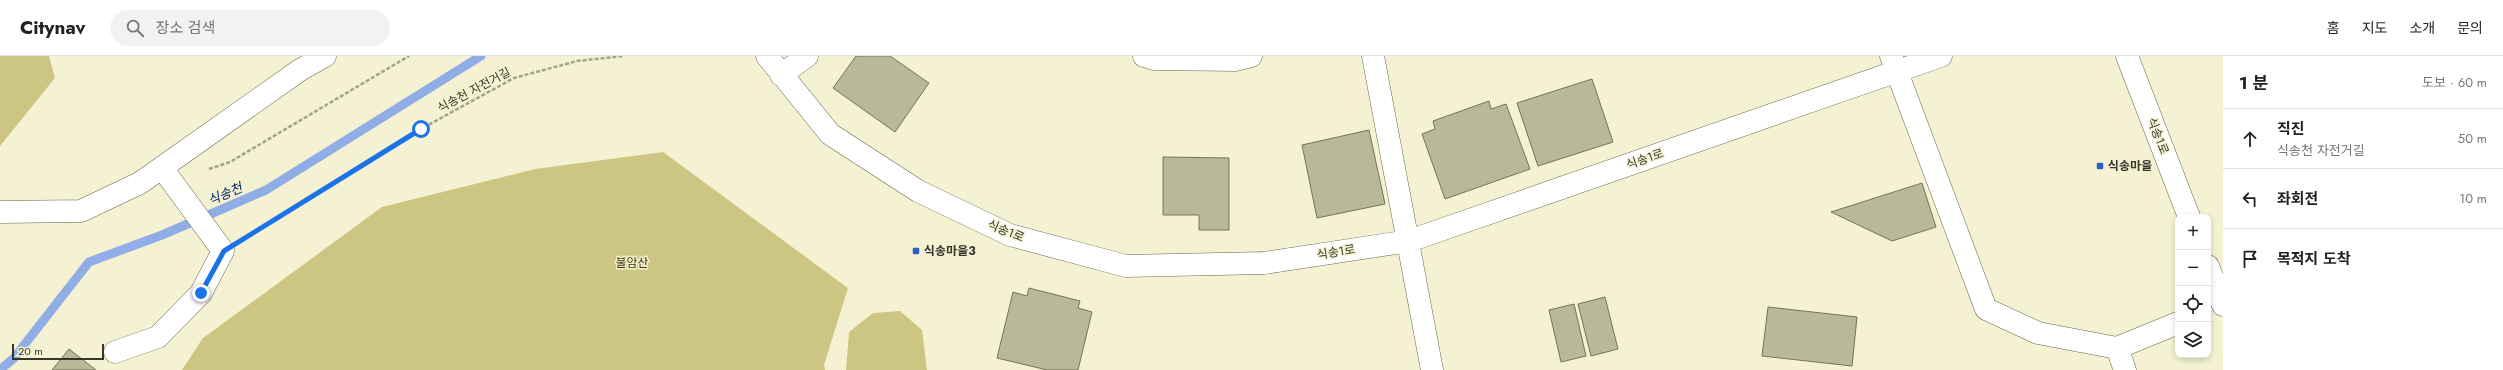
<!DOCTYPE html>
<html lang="ko">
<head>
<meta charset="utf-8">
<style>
	:root { --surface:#fff; --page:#f2f2f2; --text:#222; --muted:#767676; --line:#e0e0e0 }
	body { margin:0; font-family:Jost,"Noto Sans KR",sans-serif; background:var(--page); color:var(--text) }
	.controls { position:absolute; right:12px; bottom:12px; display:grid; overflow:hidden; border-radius:8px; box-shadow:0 2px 6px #0003 }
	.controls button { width:36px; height:36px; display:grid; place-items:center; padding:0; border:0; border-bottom:1px solid var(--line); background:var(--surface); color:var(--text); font:20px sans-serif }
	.scale { position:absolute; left:12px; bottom:10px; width:92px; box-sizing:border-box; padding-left:4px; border:2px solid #363529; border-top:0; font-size:11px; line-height:14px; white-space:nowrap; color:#363529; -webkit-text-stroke:3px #f5f2d3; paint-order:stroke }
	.stop { position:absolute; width:12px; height:12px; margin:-9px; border:3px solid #1a73e8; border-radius:50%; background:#fff }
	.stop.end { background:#1a73e8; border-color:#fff; box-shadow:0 1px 4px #0008 }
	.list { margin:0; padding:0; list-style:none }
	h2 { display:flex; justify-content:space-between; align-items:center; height:52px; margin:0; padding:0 16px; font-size:17px }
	h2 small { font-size:13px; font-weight:400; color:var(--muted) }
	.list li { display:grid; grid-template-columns:26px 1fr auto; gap:12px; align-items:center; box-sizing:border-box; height:60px; padding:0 16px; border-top:1px solid var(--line) }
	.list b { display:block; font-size:15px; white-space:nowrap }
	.list p { margin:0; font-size:13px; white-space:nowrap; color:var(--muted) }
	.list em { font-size:13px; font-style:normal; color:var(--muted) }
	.icon { flex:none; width:22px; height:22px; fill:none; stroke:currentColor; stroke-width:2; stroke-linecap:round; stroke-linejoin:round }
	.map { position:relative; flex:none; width:2223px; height:314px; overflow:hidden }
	header { display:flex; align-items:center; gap:24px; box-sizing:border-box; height:56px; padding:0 20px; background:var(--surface); border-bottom:1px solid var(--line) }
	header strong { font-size:19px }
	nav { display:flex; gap:22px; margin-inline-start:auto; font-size:14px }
	.search { width:280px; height:36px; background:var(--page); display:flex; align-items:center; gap:10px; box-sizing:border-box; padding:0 14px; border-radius:22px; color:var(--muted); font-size:15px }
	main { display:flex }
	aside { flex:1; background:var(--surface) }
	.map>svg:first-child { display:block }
	.green { fill:#cdc683 }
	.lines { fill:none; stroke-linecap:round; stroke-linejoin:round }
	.stream { stroke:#90aee5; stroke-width:9 }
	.building { fill:#bab89a; stroke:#767458 }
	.minor-casing { stroke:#69674b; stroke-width:23 }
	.path { stroke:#a4a28b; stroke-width:2.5; stroke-dasharray:4 2; stroke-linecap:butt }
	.minor { stroke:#fff; stroke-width:22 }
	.route { stroke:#1a73e8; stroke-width:5 }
	.poi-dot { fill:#2a5ecc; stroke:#f5f2d3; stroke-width:1.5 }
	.labels { text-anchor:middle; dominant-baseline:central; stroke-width:3; stroke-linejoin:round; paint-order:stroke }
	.street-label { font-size:12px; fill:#363529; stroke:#f5f2d3 }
	.poi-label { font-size:12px; font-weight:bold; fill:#363529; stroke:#f5f2d3; text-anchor:start }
	.park-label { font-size:12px; fill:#3c3700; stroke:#f5f2d3 }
	.water-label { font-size:13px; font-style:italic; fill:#062362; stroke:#f5f2d3 }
</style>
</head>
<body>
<header>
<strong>Citynav</strong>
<div class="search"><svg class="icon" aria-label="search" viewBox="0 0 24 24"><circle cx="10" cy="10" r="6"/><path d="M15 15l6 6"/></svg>장소 검색</div>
<nav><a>홈</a><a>지도</a><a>소개</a><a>문의</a></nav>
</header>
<main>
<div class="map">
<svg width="2223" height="314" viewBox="0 0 2223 314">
	<rect width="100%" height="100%" fill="#f5f2d3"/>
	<path class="green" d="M0,0H49L55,22L0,90Z
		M663,96L848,232L824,309L825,314H182L203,282L382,151L535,113Z
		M900,255L922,274L927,314H846L849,276L873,257Z"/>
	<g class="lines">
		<path class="stream" d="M0,314L14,302L89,206L162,179L266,134L481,0"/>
	</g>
	<path class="building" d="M856,0H890L929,27L895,76L833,32Z
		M1592,23L1613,86L1538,110L1517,47Z
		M1489,45L1491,53L1506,48L1530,113L1445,143L1422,78L1435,73L1433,65Z
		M1369,74L1385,148L1317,162L1302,89Z
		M1163,101L1229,102V174H1199V159H1163Z
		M1922,127L1936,171L1892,185L1831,156Z
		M1029,232L1080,245L1078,252L1092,256L1078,314H1047L997,302L1013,236L1027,240Z
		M1605,241L1618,293L1591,300L1578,248Z
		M1574,248L1586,300L1561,306L1549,254Z
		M1768,251L1857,261L1852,310L1762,300Z
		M69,293L96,314H52Z"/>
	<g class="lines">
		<defs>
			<path id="minor" d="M767,0L830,78L918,135L1010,179L1126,210L1264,207L1409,185L1941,0
				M1144,0L1154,3L1235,4L1251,0
				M1373,0L1432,314
				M1891,0L1986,253L2038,277L2117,292L2178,267
				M2127,0L2189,161
				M781,19L807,0
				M0,156L81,155L140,127L300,14L325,0
				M2208,210L2223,249
				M2117,292L2125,314
				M115,296L158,281L201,237L223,195L162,112"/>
		</defs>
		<use href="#minor" class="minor-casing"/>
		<path class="path" d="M209,113L230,106L409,0
			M245,182L421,73L514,22L577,5L624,0"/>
		<use href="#minor" class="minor"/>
	</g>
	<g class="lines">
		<path class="route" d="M201,237L224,195L421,73"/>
	</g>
	<g class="poi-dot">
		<rect x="2096" y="106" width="8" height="8" rx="2"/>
		<rect x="912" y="191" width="8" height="8" rx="2"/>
	</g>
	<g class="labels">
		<g class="street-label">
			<text transform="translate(474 34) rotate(-28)">식송천 자전거길</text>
			<text transform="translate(2158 80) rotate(69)">식송1로</text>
			<text transform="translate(1645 103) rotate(-19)">식송1로</text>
			<text transform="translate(1006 175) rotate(22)">식송1로</text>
			<text transform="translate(1336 196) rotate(-9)">식송1로</text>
		</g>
		<g class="poi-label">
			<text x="2108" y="110">식송마을</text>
			<text x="924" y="195">식송마을3</text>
		</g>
		<g class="park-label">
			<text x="632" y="207">불암산</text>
		</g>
		<g class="water-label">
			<text transform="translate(225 138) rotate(-23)">식송천</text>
		</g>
	</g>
</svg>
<div class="controls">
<button>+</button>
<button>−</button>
<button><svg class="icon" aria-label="locate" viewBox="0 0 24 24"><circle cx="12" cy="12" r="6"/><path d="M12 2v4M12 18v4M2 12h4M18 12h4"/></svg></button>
<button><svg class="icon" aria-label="layers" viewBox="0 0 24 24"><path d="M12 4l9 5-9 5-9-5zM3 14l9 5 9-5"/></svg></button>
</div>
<div class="scale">20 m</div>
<div class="stop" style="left:421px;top:73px"></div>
<div class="stop end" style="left:201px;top:237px"></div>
</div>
<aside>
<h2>1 분<small>도보 · 60 m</small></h2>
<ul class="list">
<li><svg class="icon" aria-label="ahead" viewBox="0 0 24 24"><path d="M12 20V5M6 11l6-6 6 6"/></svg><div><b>직진</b><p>식송천 자전거길</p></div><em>50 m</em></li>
<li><svg class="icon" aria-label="left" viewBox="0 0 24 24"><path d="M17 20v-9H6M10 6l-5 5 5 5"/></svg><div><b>좌회전</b></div><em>10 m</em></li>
<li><svg class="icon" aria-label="arrive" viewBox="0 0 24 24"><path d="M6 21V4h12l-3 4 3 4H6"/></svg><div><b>목적지 도착</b></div></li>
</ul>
</aside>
</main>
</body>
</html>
